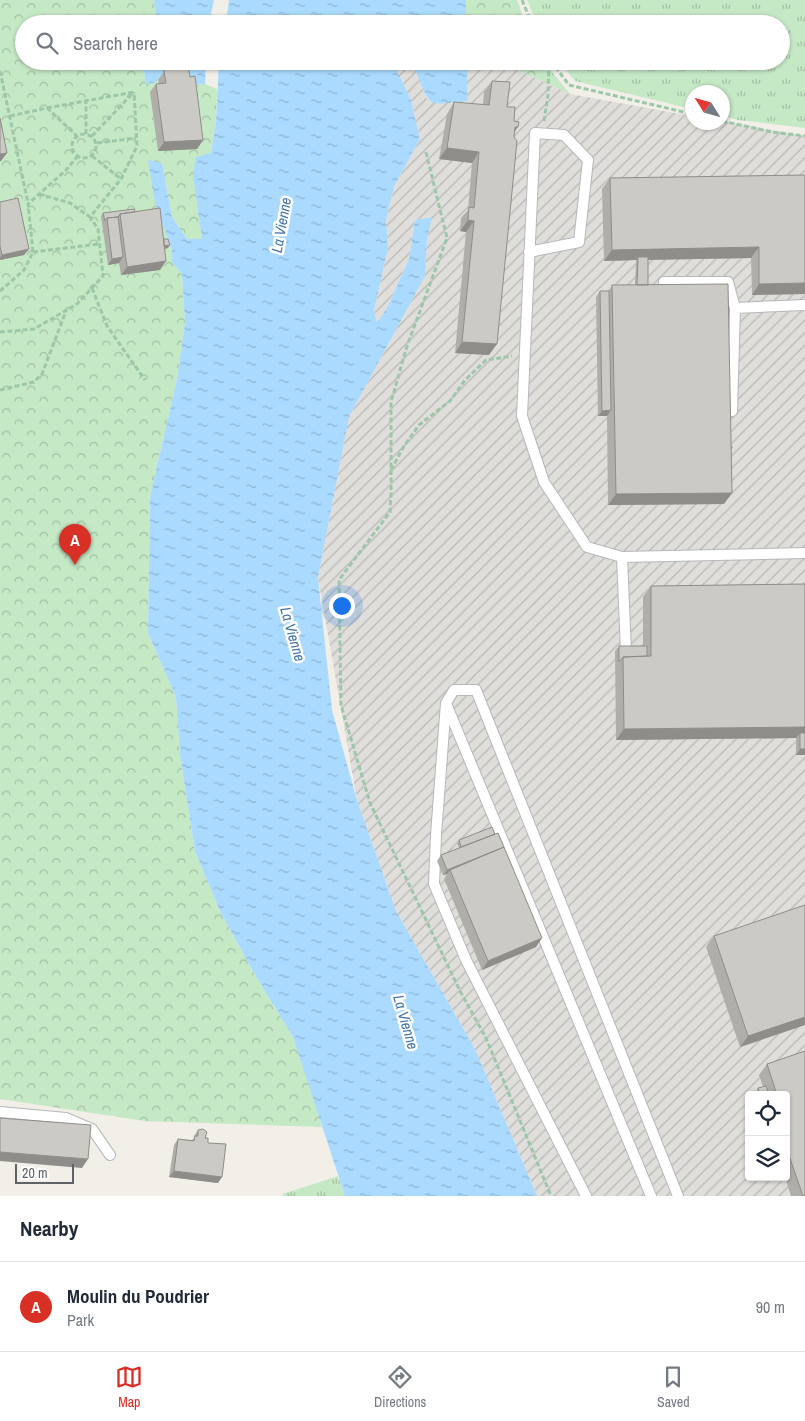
<!DOCTYPE html>
<html lang="en">
<head>
<meta charset="utf-8">
<style>
	:root { --surface:#fff; --page:#f6f6f7; --text:#1f2937; --muted:#747a83; --line:#e0e1e3; --accent:#d93025 }
	body { margin:0; font-family:"Archivo Narrow",sans-serif; background:var(--page); color:var(--text) }
	.controls { position:absolute; right:15px; bottom:15px; display:grid; overflow:hidden; border-radius:5px; box-shadow:0 1px 4px #0004 }
	.controls button { width:45px; height:45px; display:grid; place-items:center; padding:0; border:0; border-bottom:1px solid var(--line); background:var(--surface); color:var(--text); font:25px sans-serif }
	.compass { position:absolute; left:685px; top:85px; width:45px; height:45px; border-radius:50%; background:var(--surface); box-shadow:0 1px 4px #0004; rotate:307deg }
	.scale { position:absolute; left:15px; bottom:12px; width:59px; box-sizing:border-box; padding-left:5px; border:2px solid #5f6368; border-top:0; font-size:14px; line-height:18px; white-space:nowrap; color:#5f6368; -webkit-text-stroke:4px #fff; paint-order:stroke }
	.you { position:absolute; left:341px; top:605px; width:18px; height:18px; margin:-12px; border:4px solid #fff; border-radius:50%; background:#1a73e8; box-shadow:0 0 0 8px #1a73e833 }
	.badge { display:grid; place-items:center; width:32px; height:32px; border-radius:50%; background:var(--accent); color:#fff; font-size:16px; font-weight:700 }
	.pin { position:absolute; translate:-50% -41px; filter:drop-shadow(0 1px 2px #0008) }
	.pin::after { content:''; position:absolute; top:26px; width:18px; height:15px; background:inherit; clip-path:polygon(0 0,100% 0,50% 100%) }
	.list { margin:0; padding:0; list-style:none }
	h2 { display:flex; justify-content:space-between; align-items:center; height:65px; margin:0; padding:0 20px; font-size:21px }
	h2 small { font-size:16px; font-weight:400; color:var(--muted) }
	.list li { display:grid; grid-template-columns:32px 1fr auto; gap:15px; align-items:center; box-sizing:border-box; height:90px; padding:0 20px; border-top:1px solid var(--line) }
	.list b { display:block; font-size:19px; white-space:nowrap }
	.list p { margin:0; font-size:16px; white-space:nowrap; color:var(--muted) }
	.list em { font-size:16px; font-style:normal; color:var(--muted) }
	.icon { flex:none; width:28px; height:28px; fill:none; stroke:currentColor; stroke-width:2; stroke-linecap:round; stroke-linejoin:round }
	.map { position:relative; flex:none; width:805px; height:1196px; overflow:hidden }
	.search { position:absolute; background:var(--surface); box-shadow:0 1px 4px #0004; left:15px; right:15px; top:15px; height:55px; display:flex; align-items:center; gap:12px; box-sizing:border-box; padding:0 18px; border-radius:28px; color:var(--muted); font-size:19px }
	.sheet { height:155px; background:var(--surface) }
	nav { display:flex; justify-content:space-around; align-items:center; box-sizing:border-box; height:70px; border-top:1px solid var(--line); background:var(--surface); font-size:14px; color:var(--muted) }
	nav a { display:grid; justify-items:center; gap:2px }
	nav .on { color:var(--accent) }
	.map>svg:first-child { display:block }
	.industrial { fill:url(#industrial-furrows); fill-rule:evenodd }
	.grass { fill:url(#grass-tufts) }
	.park { fill:url(#park-crowns) }
	.water { fill:url(#water-ripples) }
	.lines { fill:none; stroke-linecap:round; stroke-linejoin:round }
	.service-casing { stroke:#b5b8bc; stroke-width:12 }
	.path { stroke:#9cc7a9; stroke-width:3; stroke-dasharray:5 2.5; stroke-linecap:butt }
	.service { stroke:#fff; stroke-width:10 }
	.wall { fill:#afaea9 }
	.shaded-wall { fill:#8f8d8a }
	.building { fill:#cccac5; stroke:#8f8d8a }
	.labels { text-anchor:middle; dominant-baseline:central; stroke-width:5; stroke-linejoin:round; paint-order:stroke }
	.water-label { font-size:15px; font-style:italic; fill:#4174aa; stroke:#fff }
</style>
</head>
<body>
<div class="map">
<svg width="805" height="1196" viewBox="0 0 805 1196">
	<defs>
		<pattern id="industrial-furrows" width="10" height="10" patternUnits="userSpaceOnUse" patternTransform="scale(1.25)"><rect width="10" height="10" fill="#e0deda"/><path d="M-1 1l2-2M0 10L10 0M9 11l2-2" fill="none" stroke="#b9b8b5"/></pattern>
		<pattern id="grass-tufts" width="24" height="20" patternUnits="userSpaceOnUse" patternTransform="scale(1.25)"><rect width="24" height="20" fill="#c5e8c5"/><path d="M3 7l-1-3M5 7V3M7 7l1-3M15 17l-1-3M17 17v-4M19 17l1-3" fill="none" stroke="#a3c0a4"/></pattern>
		<pattern id="park-crowns" width="20" height="18" patternUnits="userSpaceOnUse" patternTransform="scale(1.25)"><rect width="20" height="18" fill="#c5e8c5"/><path d="M2 6a3 3 0 1 1 6 0M12 15a3 3 0 1 1 6 0" fill="none" stroke="#a3c0a4"/></pattern>
		<pattern id="water-ripples" width="26" height="14" patternUnits="userSpaceOnUse" patternTransform="scale(1.25)"><rect width="26" height="14" fill="#aadaff"/><path d="M2 4q2-2 4 0t4 0M15 11q2-2 4 0t4 0" fill="none" stroke="#8eb4d2"/></pattern>
	</defs>
	<rect width="100%" height="100%" fill="#f1efe8"/>
	<path class="industrial" d="M395,61H411L416,67L427,99L467,101V61H499L570,94L692,116V122H722L723,121L805,136V1196H537L475,1049L396,911L357,800L318,578L349,417L425,276L427,239L431,217L415,220L409,259L387,308L377,324L374,311L388,248L386,220L394,187L420,139L411,100L394,64ZM749,1095H786V1177H749Z"/>
	<path class="grass" d="M527,0H805V128L738,120L723,116L722,92H692V109L575,81L559,61H781V24H537Z
		M338,1176L345,1196H282L283,1194Z"/>
	<path class="park" d="M0,0H154L157,24H24V61H144L145,84L163,72L171,63L181,70L189,85L205,84L217,89L216,122L200,219L202,239H187L172,217L162,163L164,227L172,250L171,261L182,274L185,323L177,379L150,497L148,633L176,697L180,755L195,851L220,911L251,968L293,1037L315,1099L322,1127L145,1121L0,1099Z
		M466,0H517L526,24H466Z
		M499,61H543L570,94Z"/>
	<path class="water" d="M154,0H214L209,24H157Z
		M229,0H466V24H226Z
		M144,61H206L205,84L189,85L181,70L171,63L155,83L145,84Z
		M219,61H395L394,64L411,100L420,139L394,187L386,220L388,248L374,311L377,323L387,308L409,259L415,220L432,217L427,239L425,276L349,417L318,578L332,710L357,800L396,911L475,1049L537,1196H345L293,1037L251,968L220,911L195,851L180,755L176,697L148,633L150,497L177,379L185,323L182,274L171,261L172,250L155,202L148,160L162,163L172,217L187,239H202L193,175L196,157L211,153L216,122Z
		M411,61H467V101C458,101 442,105 434,103C424,101 418,71 411,61Z"/>
	<g class="lines">
		<defs>
			<path id="service" d="M529,252L579,242L588,160L564,135L535,133L522,416L544,482L587,547L622,557L805,553
				M664,282H728L735,308L732,411
				M735,308L805,305
				M622,557L626,652
				M447,706L651,1196
				M0,1112L66,1118L92,1129L110,1155
				M586,1196L466,960L434,884L436,835L446,703L454,690H476L678,1196"/>
		</defs>
		<use href="#service" class="service-casing"/>
		<path class="path" d="M522,0L532,24
			M551,61L569,85L692,114
			M0,71L28,203
			M47,108L134,92
			M10,116L47,108L77,136
			M544,121L548,95L549,61
			M722,121L772,132L805,136
			M72 146a12 12 0 1 1 24 0a12 12 0 1 1-24 0Z
			M86,134V101
			M92,136L133,93
			M97,143L136,138
			M426,152L447,238L407,346L391,402V494L390,512L339,580L341,705L370,803L460,991L486,1038L551,1196
			M92,156L121,179
			M39,194L70,203L90,217
			M33,252L99,244
			M92,288L107,326L145,380
			M0,291L24,270L33,252L28,204L66,170L77,157
			M0,332L34,329L77,304L103,276L98,229L90,217L121,179L137,146L134,92
			M0,390L34,382L42,374L66,311
			M391,470L404,446L419,425L450,401L465,380L486,360L512,356"/>
		<use href="#service" class="service"/>
	</g>
	<path class="wall" d="M169,64L190,77L203,140L197,149L158,151L150,92L156,84H159L158,80Z
		M492,81L507,107L514,134L489,355L455,353L466,232L460,231L461,218L468,210L472,163L439,159L447,114L454,102L483,105L484,92Z
		M805,175V294L752,295L751,258L648,260V285L731,445L733,447L731,450L724,504L608,505L607,416H598L596,297L600,291H609L612,285H635L636,260L604,261L602,189L610,178Z
		M0,202L24,255L0,260Z
		M135,212L164,239L168,248L165,249L160,270L121,275L119,263L108,265L101,216L103,213Z
		M805,584V755H796V738L616,740L615,651L619,646H643V597L651,586Z
		M459,840L536,947L482,970L444,879L447,874L443,875L437,861L441,855L459,848L457,843Z
		M714,936L805,1025L740,1047L706,947Z
		M805,1051V1196H791L785,1177H786V1095H757L756,1091L758,1088L763,1087L759,1075L767,1064Z
		M198,1130L208,1143L218,1183L169,1177L174,1145L178,1139L192,1140L194,1138V1136Z"/>
	<path class="shaded-wall" d="M515,127H518L510,138Z
		M203,140L197,149L158,151L164,142Z
		M447,148L479,152L472,163L439,159Z
		M7,153L1,161H0V154Z
		M468,220L474,221L466,232L460,231Z
		M170,245L168,248L158,250L160,247Z
		M759,247L751,258L638,260V257L636,260L604,261L612,250Z
		M29,249L24,255L0,260V258L2,255Z
		M123,257L119,263L108,265L112,259Z
		M166,261L160,270L121,275L127,267Z
		M805,283V294L752,295L759,284Z
		M462,342L497,344L489,355L455,353Z
		M611,410L607,416H598L602,411Z
		M732,493L724,504L608,505L616,494Z
		M805,727V738L800,733L796,738L616,740L624,729Z
		M800,749H805V755H796Z
		M504,847L450,870L447,874L443,875L447,870Z
		M542,938L536,947L482,970L488,961Z
		M805,1017V1025L740,1047L748,1036Z
		M0,1152L88,1159L82,1168L0,1161Z
		M174,1171L222,1177L218,1183L169,1177Z"/>
	<path class="building" d="M187,61L190,77L195,76L203,140L164,142L156,84L166,83L164,71L169,64Z
		M492,81L510,82L507,107H515L514,121L519,122L518,127H515L514,137L517,141L497,344L462,342L474,221L468,220L469,207L474,208L479,152L447,148L454,102L489,105Z
		M0,118L7,153L0,154Z
		M805,175V283L759,284V247L612,250L610,178Z
		M18,198L29,249L2,255L0,246V202Z
		M160,208L166,261L127,267L120,214Z
		M134,209L135,212L120,214L118,217L107,218L105,221L103,213Z
		M118,217L123,257L112,259L107,218Z
		M164,239H168L170,245L164,246Z
		M638,257H648V285H637Z
		M728,284L732,493L616,494L612,285Z
		M600,291H609L611,410L602,411Z
		M805,584V727L624,729L623,657L651,656V586Z
		M619,646H647V656L623,657L619,662Z
		M800,733H805V749H800Z
		M492,827L495,834L461,847L459,840Z
		M498,833L504,847L447,870L441,855Z
		M504,847L542,938L488,961L450,870Z
		M805,905V1017L748,1036L714,936Z
		M805,1051V1196H803L786,1147V1095H777L767,1064Z
		M766,1086L769,1095H760L758,1088Z
		M0,1118L91,1125L88,1159L0,1152Z
		M203,1129L207,1132L205,1138H208V1143L226,1144L222,1177L174,1171L178,1139L194,1141L195,1136H198V1130Z"/>
	<g class="labels">
		<g class="water-label">
			<text transform="translate(281 225) rotate(-80)">La Vienne</text>
			<text transform="translate(293 634) rotate(74)">La Vienne</text>
			<text transform="translate(406 1022) rotate(74)">La Vienne</text>
		</g>
	</g>
</svg>
<div class="controls">
<button><svg class="icon" aria-label="locate" viewBox="0 0 24 24"><circle cx="12" cy="12" r="6"/><path d="M12 2v4M12 18v4M2 12h4M18 12h4"/></svg></button>
<button><svg class="icon" aria-label="layers" viewBox="0 0 24 24"><path d="M12 4l9 5-9 5-9-5zM3 14l9 5 9-5"/></svg></button>
</div>
<svg class="compass" viewBox="-18 -18 36 36"><path d="M0-13l5 13h-10z" fill="#e53935"/><path d="M0 13l5-13h-10z" fill="#747a83"/></svg>
<div class="scale">20 m</div>
<div class="you"></div>
<div class="pin badge" style="left:75px;top:565px">A</div>
<div class="search"><svg class="icon" aria-label="search" viewBox="0 0 24 24"><circle cx="10" cy="10" r="6"/><path d="M15 15l6 6"/></svg>Search here</div>
</div>
<section class="sheet">
<h2>Nearby<small></small></h2>
<ul class="list">
<li><span class="badge">A</span><div><b>Moulin du Poudrier</b><p>Park</p></div><em>90 m</em></li>
</ul>
</section>
<nav>
<a class="on"><svg class="icon" aria-label="map" viewBox="0 0 24 24"><path d="M3 6l6-2 6 2 6-2v14l-6 2-6-2-6 2zM9 4v14M15 6v14"/></svg>Map</a>
<a><svg class="icon" aria-label="directions" viewBox="0 0 24 24"><path d="M12 3l9 9-9 9-9-9zM9 14v-3h6M13 9l2 2-2 2"/></svg>Directions</a>
<a><svg class="icon" aria-label="saved" viewBox="0 0 24 24"><path d="M7 4h10v16l-5-4-5 4z"/></svg>Saved</a>
</nav>
</body>
</html>
